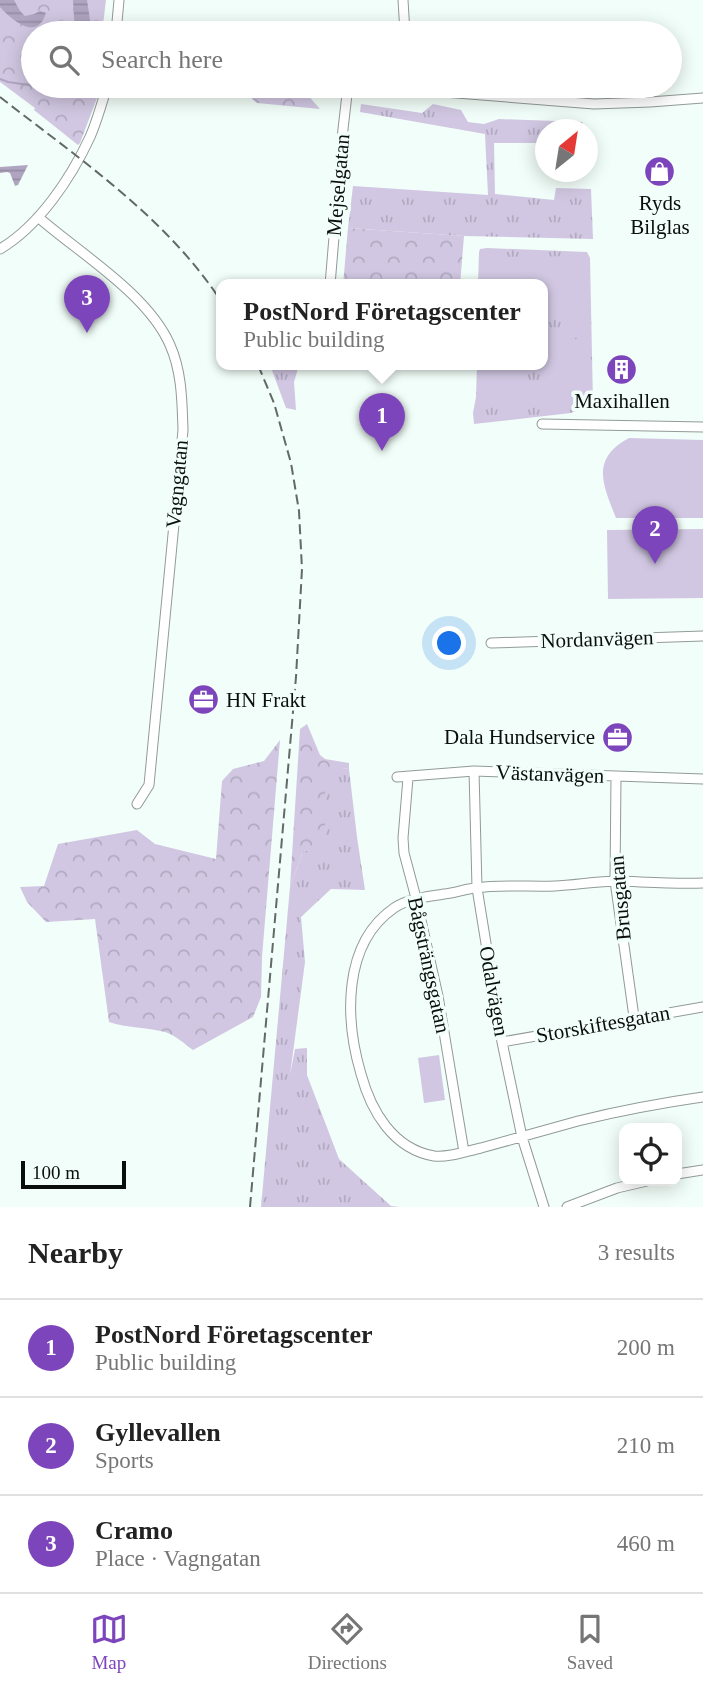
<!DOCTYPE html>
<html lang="en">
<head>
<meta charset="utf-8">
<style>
	:root { --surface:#fff; --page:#f2f2f2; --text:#222; --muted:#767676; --line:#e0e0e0; --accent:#7d45bc }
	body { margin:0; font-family:"Times New Roman",serif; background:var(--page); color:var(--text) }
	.controls { position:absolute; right:21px; bottom:21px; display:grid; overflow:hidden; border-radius:14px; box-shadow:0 4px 18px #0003 }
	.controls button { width:63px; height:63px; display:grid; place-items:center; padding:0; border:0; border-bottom:2px solid var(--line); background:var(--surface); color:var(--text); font:35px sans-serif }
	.compass { position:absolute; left:535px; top:119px; width:63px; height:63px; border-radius:50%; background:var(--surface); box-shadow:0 4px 18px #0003; rotate:30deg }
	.scale { position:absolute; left:21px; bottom:18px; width:105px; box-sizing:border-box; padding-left:7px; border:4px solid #0a0e0d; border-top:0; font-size:19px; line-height:24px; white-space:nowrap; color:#0a0e0d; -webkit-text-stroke:5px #f2fef9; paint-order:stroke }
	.you { position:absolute; left:450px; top:644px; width:24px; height:24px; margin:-18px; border:5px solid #fff; border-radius:50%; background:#1a73e8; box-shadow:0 0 0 10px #1a73e833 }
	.badge { display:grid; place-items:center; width:46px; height:46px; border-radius:50%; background:var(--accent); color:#fff; font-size:23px; font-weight:700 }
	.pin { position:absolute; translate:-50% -58px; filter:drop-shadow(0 2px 4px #0008) }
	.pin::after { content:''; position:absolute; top:37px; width:24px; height:21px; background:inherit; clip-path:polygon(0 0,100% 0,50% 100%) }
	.popup { position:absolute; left:216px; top:279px; width:332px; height:91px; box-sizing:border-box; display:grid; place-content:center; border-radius:14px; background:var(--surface); filter:drop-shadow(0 2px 5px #0005); font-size:23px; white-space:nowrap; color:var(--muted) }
	.popup b { font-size:26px; color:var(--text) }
	.popup::after { content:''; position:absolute; left:50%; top:100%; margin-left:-14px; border:14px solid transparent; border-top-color:var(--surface) }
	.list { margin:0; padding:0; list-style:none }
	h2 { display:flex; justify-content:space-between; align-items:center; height:91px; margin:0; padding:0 28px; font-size:30px }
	h2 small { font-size:23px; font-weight:400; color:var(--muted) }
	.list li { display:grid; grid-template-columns:46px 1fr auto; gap:21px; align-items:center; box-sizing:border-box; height:98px; padding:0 28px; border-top:2px solid var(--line) }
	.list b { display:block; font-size:26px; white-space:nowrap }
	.list p { margin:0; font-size:23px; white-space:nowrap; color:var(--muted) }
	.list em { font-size:23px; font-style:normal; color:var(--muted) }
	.icon { flex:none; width:38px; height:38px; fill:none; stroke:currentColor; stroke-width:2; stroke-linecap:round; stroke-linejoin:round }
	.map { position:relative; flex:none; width:703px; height:1207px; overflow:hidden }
	.search { position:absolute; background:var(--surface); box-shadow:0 4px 18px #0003; left:21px; right:21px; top:21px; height:77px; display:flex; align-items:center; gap:18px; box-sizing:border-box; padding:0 24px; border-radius:38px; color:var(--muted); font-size:26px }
	.sheet { height:385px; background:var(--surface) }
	nav { display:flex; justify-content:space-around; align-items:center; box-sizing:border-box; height:98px; border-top:2px solid var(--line); background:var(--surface); font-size:19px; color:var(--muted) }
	nav a { display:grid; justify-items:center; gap:4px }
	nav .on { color:var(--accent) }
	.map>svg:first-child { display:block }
	.grass { fill:url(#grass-tufts) }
	.forest { fill:url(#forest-crowns) }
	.pitch { fill:#d1c7e2 }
	.water { fill:url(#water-rules) }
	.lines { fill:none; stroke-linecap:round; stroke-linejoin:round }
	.stream { stroke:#b0a5c1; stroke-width:2 }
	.minor-casing { stroke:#919b97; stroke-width:11 }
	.minor { stroke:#fff; stroke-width:9 }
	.rail { stroke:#626966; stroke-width:2; stroke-dasharray:10 5; stroke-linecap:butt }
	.labels { text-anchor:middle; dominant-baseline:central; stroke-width:7; stroke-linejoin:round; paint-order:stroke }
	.street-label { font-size:21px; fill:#0a0e0d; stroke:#f2fef9 }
	.poi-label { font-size:21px; fill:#0a0e0d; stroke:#f2fef9 }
</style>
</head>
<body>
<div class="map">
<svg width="703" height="1207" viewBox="0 0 703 1207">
	<defs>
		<pattern id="grass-tufts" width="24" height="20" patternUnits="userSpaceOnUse" patternTransform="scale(1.75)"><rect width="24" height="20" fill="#d1c7e2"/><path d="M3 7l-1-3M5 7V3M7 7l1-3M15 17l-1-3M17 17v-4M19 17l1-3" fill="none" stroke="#b2aac1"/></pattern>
		<pattern id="forest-crowns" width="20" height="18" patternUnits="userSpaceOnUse" patternTransform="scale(1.75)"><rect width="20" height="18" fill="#d1c7e2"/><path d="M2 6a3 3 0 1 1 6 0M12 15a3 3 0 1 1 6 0" fill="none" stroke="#b2aac1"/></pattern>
		<pattern id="water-rules" width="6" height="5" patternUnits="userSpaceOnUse" patternTransform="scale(1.75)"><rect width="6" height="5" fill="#b0a5c1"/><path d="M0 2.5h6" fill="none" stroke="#968da5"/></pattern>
	</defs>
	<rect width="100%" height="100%" fill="#f2fef9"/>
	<path class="grass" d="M361,104L422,113L433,104L461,110L468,122L484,124L499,119L583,122L582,129L546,130L545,143H494L495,194L554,200L556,188L591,189L593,239L464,236L348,228L353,186L488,195L485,134L360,112Z
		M487,248L587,252L590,258L593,404L571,413L474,424L473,413L476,397L477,365H543V285H478L479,252L480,249Z
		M270,365H299L294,382L296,410L286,408Z
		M325,766L349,769L357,837L365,890L331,889L301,917L305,962L290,1075L295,1049L307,1048V1075L339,1159L391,1206L400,1207H261L290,887L303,851L325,848Z"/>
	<path class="forest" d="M0,0H106L102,33H33V86H98L97,98L80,143L78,145L34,110L35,108L0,82Z
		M134,86H214L211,98L134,88Z
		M251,87L306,93L320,109L257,103L250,97Z
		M348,228L464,236L460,285H343Z
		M307,724L320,755L325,759L349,763V769L325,767V849L303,851L290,887L300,729Z
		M280,740L262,957L261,997L253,1017L193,1050C185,1044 175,1035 165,1032C146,1027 127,1028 109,1022L95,919L46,922L27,902L20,887L44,886L58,844L137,830L155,844L216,859L222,781L233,769L264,761Z"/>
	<path class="pitch" d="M584,256L583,320H543V285H483V257Z
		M583,339V402H542L543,340Z
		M482,365H523V403H482Z
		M629,438L703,440V518H616C603,485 590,459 629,438Z
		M703,529V598L608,599L607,530Z
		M439,1055L445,1100L424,1103L418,1058Z"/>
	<path class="water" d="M0,0H14L20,11L25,16L34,14L40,11L46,13C37,42 12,20 0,7Z
		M73,0H87L92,33H75Z
		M28,165L18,185L15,186L10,173L7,172L0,173V167Z"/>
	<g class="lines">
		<path class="stream" d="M0,79L8,82L36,86"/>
		<defs>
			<path id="minor" d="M403,0L405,33
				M116,33L119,0
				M368,86L594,104L650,102L703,98
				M38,217C79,253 148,294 170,345C182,372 182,401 183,430L149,785L137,804
				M0,249C39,226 71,178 90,137C97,121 102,103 107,86
				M330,285L343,129L348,86
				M542,424L703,427
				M491,643L703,636
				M474,771L477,888L502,1042L522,1137L544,1207
				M397,777L474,771L703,779
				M616,777L615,881L634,1017
				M408,778L403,838L404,853L416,898L438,996L464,1152
				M703,883C675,884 647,882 618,881C597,881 576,885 555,886C529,887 501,884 475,888C465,889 455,893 444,894C427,897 409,898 394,908C342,944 345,1020 361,1074C371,1111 393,1149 434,1156C448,1158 467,1151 481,1148C513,1139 546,1130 578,1121C619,1111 661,1103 703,1097
				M502,1042L703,1007
				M677,1174L703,1170
				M567,1207L617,1188L647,1181"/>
		</defs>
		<use href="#minor" class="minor-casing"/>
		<use href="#minor" class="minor"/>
		<path class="rail" d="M0,97C78,158 166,217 221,301
			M250,1207L296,677L302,569L299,511L291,463L274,403L258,365"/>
	</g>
	<defs>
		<symbol id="shop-disc" viewBox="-11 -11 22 22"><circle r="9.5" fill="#7d45bc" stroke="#f2fef9"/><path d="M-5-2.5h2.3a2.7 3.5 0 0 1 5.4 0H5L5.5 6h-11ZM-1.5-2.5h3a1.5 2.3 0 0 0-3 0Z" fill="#fff"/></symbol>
		<symbol id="building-disc" viewBox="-11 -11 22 22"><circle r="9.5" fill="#7d45bc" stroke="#f2fef9"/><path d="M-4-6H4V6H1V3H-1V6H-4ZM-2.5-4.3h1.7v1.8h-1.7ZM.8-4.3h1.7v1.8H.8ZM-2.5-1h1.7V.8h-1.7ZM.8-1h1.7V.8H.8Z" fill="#fff"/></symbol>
		<symbol id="office-disc" viewBox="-11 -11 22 22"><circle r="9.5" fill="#7d45bc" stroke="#f2fef9"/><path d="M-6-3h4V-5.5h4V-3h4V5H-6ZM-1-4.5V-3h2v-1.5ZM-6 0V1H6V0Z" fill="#fff"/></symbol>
	</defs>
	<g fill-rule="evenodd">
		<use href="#shop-disc" x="642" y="154" width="35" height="35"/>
		<use href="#building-disc" x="604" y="352" width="35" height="35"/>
		<use href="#office-disc" x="186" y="682" width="35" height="35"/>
		<use href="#office-disc" x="600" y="720" width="35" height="35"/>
	</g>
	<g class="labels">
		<g class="street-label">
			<text transform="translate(338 185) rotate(-85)">Mejselgatan</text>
			<text transform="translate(177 484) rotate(-85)">Vagngatan</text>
			<text transform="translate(597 639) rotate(-2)">Nordanvägen</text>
			<text transform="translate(550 774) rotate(2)">Västanvägen</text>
			<text transform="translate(620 898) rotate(-95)">Brusgatan</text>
			<text transform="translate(429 965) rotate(78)">Bågsträngsgatan</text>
			<text transform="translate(494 991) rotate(80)">Odalvägen</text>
			<text transform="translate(603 1024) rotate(-10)">Storskiftesgatan</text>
		</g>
		<g class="poi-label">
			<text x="660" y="203">Ryds<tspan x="660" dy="24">Bilglas</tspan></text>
			<text x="622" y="401">Maxihallen</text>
			<text x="226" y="700" text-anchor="start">HN Frakt</text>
			<text x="595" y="737" text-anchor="end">Dala Hundservice</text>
		</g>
	</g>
</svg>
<div class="controls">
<button><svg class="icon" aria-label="locate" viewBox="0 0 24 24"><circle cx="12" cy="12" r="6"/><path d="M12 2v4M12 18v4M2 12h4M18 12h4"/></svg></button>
</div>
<svg class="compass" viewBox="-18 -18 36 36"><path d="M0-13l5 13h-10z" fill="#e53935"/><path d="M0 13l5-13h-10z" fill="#767676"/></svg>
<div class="scale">100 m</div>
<div class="you"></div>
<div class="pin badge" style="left:382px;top:451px">1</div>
<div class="popup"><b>PostNord Företagscenter</b>Public building</div>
<div class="pin badge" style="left:655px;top:564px">2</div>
<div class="pin badge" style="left:87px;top:333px">3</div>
<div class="search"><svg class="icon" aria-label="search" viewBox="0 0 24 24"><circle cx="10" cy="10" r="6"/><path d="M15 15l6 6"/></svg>Search here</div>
</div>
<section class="sheet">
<h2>Nearby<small>3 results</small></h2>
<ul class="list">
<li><span class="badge">1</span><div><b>PostNord Företagscenter</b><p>Public building</p></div><em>200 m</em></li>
<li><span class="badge">2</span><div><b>Gyllevallen</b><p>Sports</p></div><em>210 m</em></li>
<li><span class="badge">3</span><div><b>Cramo</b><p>Place · Vagngatan</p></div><em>460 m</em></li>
</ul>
</section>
<nav>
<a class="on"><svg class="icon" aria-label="map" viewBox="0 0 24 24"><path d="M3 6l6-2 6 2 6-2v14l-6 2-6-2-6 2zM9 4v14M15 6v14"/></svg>Map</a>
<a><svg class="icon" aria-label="directions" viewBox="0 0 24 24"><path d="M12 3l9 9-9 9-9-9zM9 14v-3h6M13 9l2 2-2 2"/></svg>Directions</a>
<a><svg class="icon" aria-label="saved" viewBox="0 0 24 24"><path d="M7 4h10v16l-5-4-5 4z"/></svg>Saved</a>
</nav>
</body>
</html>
